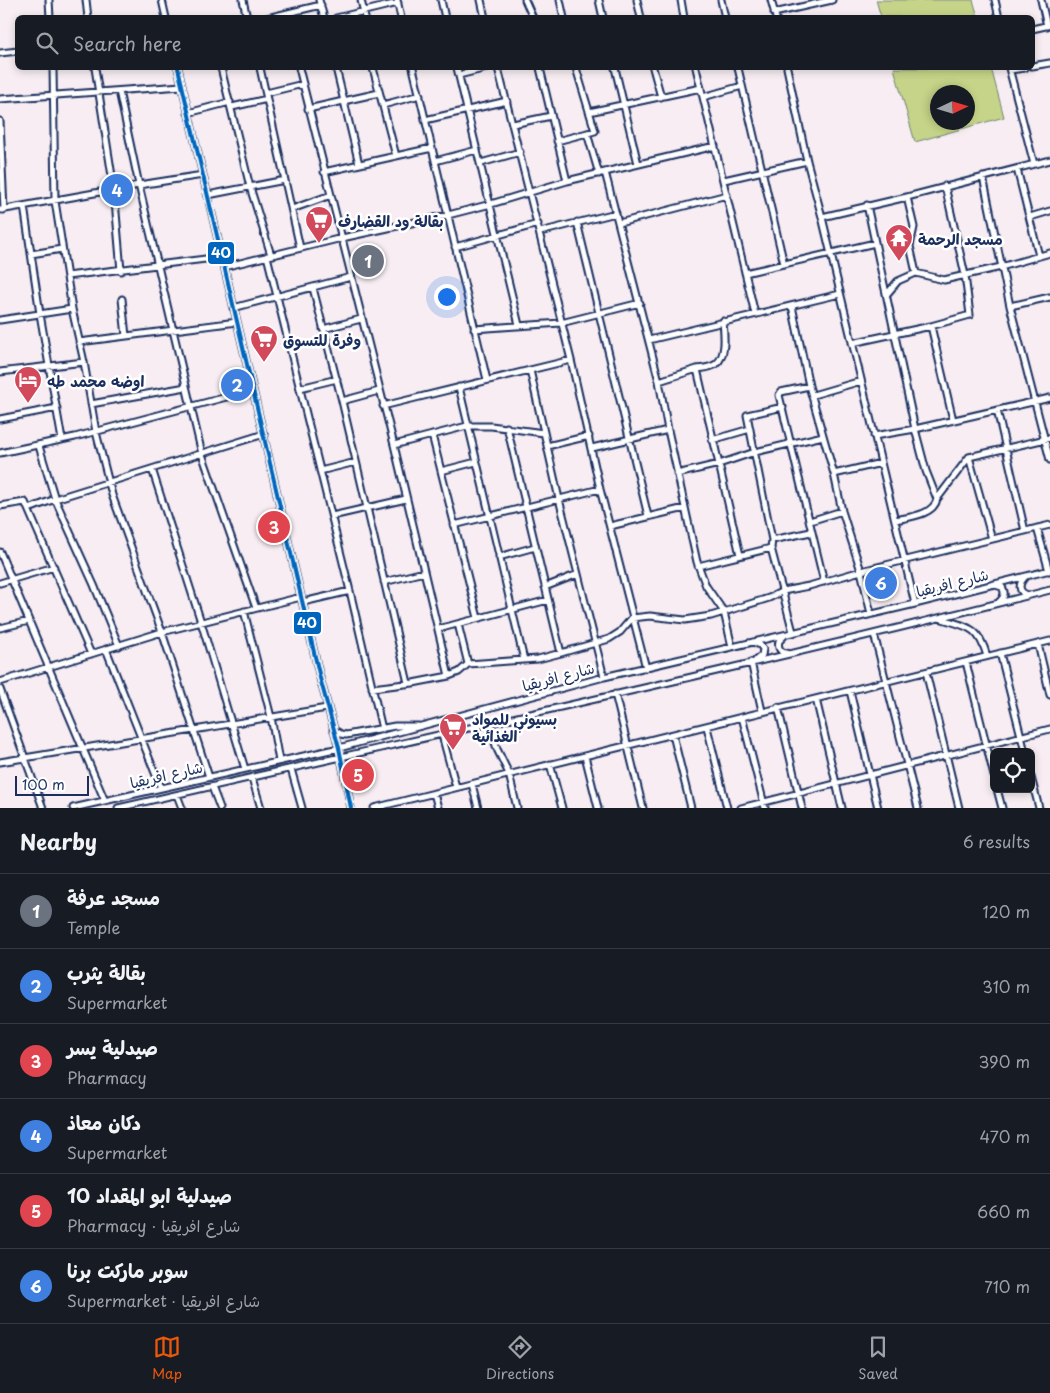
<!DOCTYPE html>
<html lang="en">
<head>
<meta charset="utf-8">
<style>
	:root { --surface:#171b24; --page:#20242c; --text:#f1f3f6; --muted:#9ea1a6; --line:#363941; --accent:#ea580c }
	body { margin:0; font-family:"Playpen Sans","Playpen Sans Arabic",sans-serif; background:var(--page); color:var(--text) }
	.controls { position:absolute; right:15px; bottom:15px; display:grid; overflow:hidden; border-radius:8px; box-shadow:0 2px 8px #0003 }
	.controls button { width:45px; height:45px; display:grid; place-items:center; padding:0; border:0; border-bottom:1px solid var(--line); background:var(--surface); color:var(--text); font:25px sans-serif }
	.compass { position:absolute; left:930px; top:85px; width:45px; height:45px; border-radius:50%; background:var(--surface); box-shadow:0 2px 8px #0003; rotate:86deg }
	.scale { position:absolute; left:15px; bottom:12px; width:74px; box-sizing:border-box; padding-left:5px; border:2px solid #1b2f5e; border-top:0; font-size:14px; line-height:18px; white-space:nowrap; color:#1b2f5e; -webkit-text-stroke:4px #fff; paint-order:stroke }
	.you { position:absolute; left:446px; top:296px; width:18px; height:18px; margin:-12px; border:4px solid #fff; border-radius:50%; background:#1a73e8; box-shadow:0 0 0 8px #1a73e833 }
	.badge { display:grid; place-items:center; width:32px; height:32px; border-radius:50%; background:var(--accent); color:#fff; font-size:16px; font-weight:700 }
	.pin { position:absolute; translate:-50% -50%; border:2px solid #fff; box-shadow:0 1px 5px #0006 }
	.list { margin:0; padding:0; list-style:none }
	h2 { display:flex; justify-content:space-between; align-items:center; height:65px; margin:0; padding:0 20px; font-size:21px }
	h2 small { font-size:16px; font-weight:400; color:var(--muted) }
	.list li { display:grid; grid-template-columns:32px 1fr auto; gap:15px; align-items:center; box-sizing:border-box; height:75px; padding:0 20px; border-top:1px solid var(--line) }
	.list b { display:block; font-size:19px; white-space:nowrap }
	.list p { margin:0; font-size:16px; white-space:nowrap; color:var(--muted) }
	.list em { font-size:16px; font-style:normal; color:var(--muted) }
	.icon { flex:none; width:28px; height:28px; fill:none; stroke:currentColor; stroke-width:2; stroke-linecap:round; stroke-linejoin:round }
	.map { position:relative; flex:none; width:1050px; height:808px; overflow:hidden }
	.search { position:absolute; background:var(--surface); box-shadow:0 2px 8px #0003; left:15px; right:15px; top:15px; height:55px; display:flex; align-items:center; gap:12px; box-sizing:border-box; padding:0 18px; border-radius:8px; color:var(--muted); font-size:19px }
	.sheet { height:515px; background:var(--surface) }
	nav { display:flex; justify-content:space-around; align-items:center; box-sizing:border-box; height:70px; border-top:1px solid var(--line); background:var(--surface); font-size:14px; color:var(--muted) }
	nav a { display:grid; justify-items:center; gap:2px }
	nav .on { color:var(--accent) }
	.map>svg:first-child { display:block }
	.green { fill:#c5d488; stroke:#708273; fill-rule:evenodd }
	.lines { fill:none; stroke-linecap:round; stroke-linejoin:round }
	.minor-casing { stroke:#1b2f5e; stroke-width:9 }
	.minor { stroke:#fff; stroke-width:5 }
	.bus-1-casing { stroke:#fff; stroke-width:8 }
	.bus-1 { stroke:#0065bd; stroke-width:4 }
	.labels { text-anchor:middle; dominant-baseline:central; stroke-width:5; stroke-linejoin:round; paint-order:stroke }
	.poi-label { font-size:15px; font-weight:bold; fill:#1b2f5e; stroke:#fff; text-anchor:start }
	.street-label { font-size:15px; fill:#1b2f5e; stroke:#fff }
	.line-badge { stroke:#fff; stroke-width:2 }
	.badge-label { font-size:14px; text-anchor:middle; font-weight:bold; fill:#fff }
</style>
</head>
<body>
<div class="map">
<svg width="1050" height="808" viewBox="0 0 1050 808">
	<rect width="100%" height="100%" fill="#f7edf2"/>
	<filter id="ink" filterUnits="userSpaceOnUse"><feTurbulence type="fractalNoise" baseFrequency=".02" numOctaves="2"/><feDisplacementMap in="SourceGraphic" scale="10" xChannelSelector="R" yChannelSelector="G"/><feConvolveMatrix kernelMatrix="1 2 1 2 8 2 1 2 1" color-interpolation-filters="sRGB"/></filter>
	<g filter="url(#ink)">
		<path class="green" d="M876,0H973L978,17H881Z
			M894,68H991L1004,117L915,142ZM938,92H968V122H938Z"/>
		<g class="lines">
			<defs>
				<path id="minor" d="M49,0L50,18
					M86,0L88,18
					M162,0L166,18
					M243,0L247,18
					M319,0L324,18
					M361,0L365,18
					M397,0L401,18
					M441,0L445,18
					M481,0L485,18
					M525,0L533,18
					M560,0L564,18
					M599,0L603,18
					M637,0L641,18
					M681,0L684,18
					M721,0L725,18
					M771,0L776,18
					M995,0L999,18
					M1041,0L1047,26
					M774,13L832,0
					M267,18L321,5
					M336,18L398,3
					M1032,29L1050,25
					M0,53L18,51
					M1032,66L1050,63
					M53,68L55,201L72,309L84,362L96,432L112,495L162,632L209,777
					M95,68L114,189L121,271
					M178,68L320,678L339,748L351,808
					M221,68L250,187L271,255
					M260,68L300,248
					M299,68L394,445L449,676
					M336,68L359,164
					M373,68L396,156
					M413,68L487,380
					M457,68L519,325
					M498,68L571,360L600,489L646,668
					M540,68L567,181
					M615,68L638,164
					M653,68L661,97
					M696,68L755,314
					M738,68L784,264
					M787,68L807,161L822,217L915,604
					M1009,68L1034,164
					M1010,70L1025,68
					M459,75L487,68
					M119,91L139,185L202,454L256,608
					M266,93L303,84
					M703,97L742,86
					M0,99L182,86
					M383,105L420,95
					M232,107L267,99
					M308,109L379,93
					M589,112L701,88
					M188,113L230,102
					M425,120L507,101
					M0,121L4,210
					M513,124L551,116
					M587,133L599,174
					M557,141L595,131L576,68
					M435,161L477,150
					M481,163L520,152
					M1017,169L1039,256
					M324,172L432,148
					M605,172L659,381L668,430L697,562L706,586L724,612L732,647
					M983,177L1010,306L1050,460
					M724,180L807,161
					M208,195L285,180
					M907,197L914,227L910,246L916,273
					M867,205L915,429L926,471L937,499C934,515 909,517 895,520
					M24,206L40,314L62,440
					M292,209L331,195
					M0,210L139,185L203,175
					M822,217L907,197L1050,160
					M1030,217L1050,211
					M577,222L648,516
					M619,223L727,195
					M540,232L616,213
					M455,247L538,224
					M31,254L62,249
					M267,256L350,591L382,729
					M224,267L342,238L448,215L491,204L567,181L715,146
					M745,273L875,243
					M67,276L222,257
					M313,288L342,401L408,683
					M887,294L898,281L916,273L944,280L1001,267L1050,253
					M122,299L126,336
					M792,306L809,386L834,474L842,511L861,571L871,614
					M1010,306L1050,297
					M233,308L351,277
					M0,320L72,309
					M723,321C724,333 727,356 716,364C711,368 703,368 697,369L740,555
					M931,326L953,420
					M323,329L361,319
					M474,329L561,323L640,303
					M649,340L840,294
					M79,342L237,322
					M852,343L931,326L970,315L965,275L945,186
					M530,370L559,499L604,677
					M0,372L84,362
					M659,381L697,369
					M809,386L781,392L779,395L824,582
					M459,387L524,660
					M300,388L337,379
					M813,395L861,381
					M342,401L379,391
					M91,404L186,387
					M383,406L571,360
					M997,410L1025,531
					M0,419L57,408
					M507,427L561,653
					M432,435L478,618
					M874,436L915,429L1050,398
					M712,440L750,429
					M394,445L467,426H491L544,433
					M39,446L55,499L94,585L119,646
					M547,446L589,436
					M592,448L668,430
					M0,453L75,437L253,390
					M969,457L992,539
					M152,469L201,622L245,769
					M320,471L356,462
					M441,471L476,462
					M677,474L719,464L755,452L823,436
					M834,474L881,463
					M937,499L969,457L1050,438
					M0,506L25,502L91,654
					M29,509L55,499L264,434
					M332,516L406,499
					M810,521L842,511
					M454,525L600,489
					M610,526L685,508
					M1037,528L1049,571
					M772,540L747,415L783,407
					M771,548L793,632
					M0,552L105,801
					M499,557L535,547
					M698,566L771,548L772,540L811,532
					M1025,577C1019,583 1017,592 1028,595
					M384,582L424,572
					M0,583L54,567
					M995,585L1002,587C1006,593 1004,598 999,602
					M545,587L578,574
					M303,602L350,591
					M244,611L271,717L279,761
					M939,618C967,627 978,625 987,656
					M458,624L468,664
					M0,628L29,621
					M438,629L548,600
					M874,634L918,808
					M785,635L779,641C777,648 781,653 787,653
					M753,642L760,645L763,649L762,655L756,660
					M1038,644L1050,695
					M106,649L161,788
					M1000,653L1025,752
					M751,662L762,711
					M966,662L994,776
					M926,672L959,808
					M0,682L162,632L301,597
					M372,688L413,683L449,676L459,672L468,664L538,659L561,653L609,639L620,632L632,618L650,616L685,620L711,616L769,598L783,591L809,586L861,571L1050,525
					M0,689L43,808
					M850,691L878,808
					M615,694L643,808
					M816,699L842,808
					M778,707L802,808
					M742,717L765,808
					M489,724L497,749L509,774L517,808
					M707,727L727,808
					M333,729L341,734L346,735L395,726H418
					M442,735L456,787
					M673,735L691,808
					M585,756L598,808
					M0,762L327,708
					M550,764L562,808
					M291,769L302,808
					M1031,777L1039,808
					M252,778L261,808
					M472,784L478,808
					M212,787L220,808
					M997,789L1002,808
					M434,793L438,808
					M177,795L182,808
					M73,808L339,748L604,677L915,604L1050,570
					M118,808C429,736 741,669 1050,590
					M374,808L1050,641
					M741,808L1050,729"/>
			</defs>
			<use href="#minor" class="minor-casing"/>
			<use href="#minor" class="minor"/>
			<defs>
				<path id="bus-1" d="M178,68L320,678L339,748L351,808"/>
			</defs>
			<use href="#bus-1" class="bus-1-casing"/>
			<use href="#bus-1" class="bus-1"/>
		</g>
	</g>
	<defs>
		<symbol id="supermarket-pin" viewBox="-11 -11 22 30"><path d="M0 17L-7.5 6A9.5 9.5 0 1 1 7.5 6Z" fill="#d1495b" stroke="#fff"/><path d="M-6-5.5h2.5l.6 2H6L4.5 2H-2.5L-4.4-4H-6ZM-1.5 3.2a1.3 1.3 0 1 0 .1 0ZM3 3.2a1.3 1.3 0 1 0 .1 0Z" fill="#fff"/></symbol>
		<symbol id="temple-pin" viewBox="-11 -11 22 30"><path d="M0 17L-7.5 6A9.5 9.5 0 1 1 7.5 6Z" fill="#d1495b" stroke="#fff"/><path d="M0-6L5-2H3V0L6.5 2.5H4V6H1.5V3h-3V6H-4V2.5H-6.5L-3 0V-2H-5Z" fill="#fff"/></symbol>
		<symbol id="hotel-pin" viewBox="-11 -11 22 30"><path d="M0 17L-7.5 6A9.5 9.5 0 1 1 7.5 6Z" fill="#d1495b" stroke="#fff"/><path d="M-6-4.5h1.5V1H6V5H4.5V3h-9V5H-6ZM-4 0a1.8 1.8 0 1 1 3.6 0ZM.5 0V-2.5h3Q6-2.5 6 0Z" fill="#fff"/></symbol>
	</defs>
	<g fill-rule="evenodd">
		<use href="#supermarket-pin" x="303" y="204" width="32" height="43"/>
		<use href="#temple-pin" x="883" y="222" width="32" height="43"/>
		<use href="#supermarket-pin" x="248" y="323" width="32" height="43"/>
		<use href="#hotel-pin" x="12" y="364" width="32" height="43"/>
		<use href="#supermarket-pin" x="437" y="711" width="32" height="43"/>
	</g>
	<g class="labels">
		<g class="poi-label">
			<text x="338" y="220">بقالة ود القضارف</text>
			<text x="918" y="238">مسجد الرحمة</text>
			<text x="283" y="339">وفرة للتسوق</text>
			<text x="47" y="380">اوضه محمد طه</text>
			<text x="472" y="718">بسيوني للمواد<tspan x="472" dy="17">الغذائية</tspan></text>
		</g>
		<g class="street-label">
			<text transform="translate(952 582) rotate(-14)">شارع افريقيا</text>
			<text transform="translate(558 676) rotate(-15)">شارع افريقيا</text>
			<text transform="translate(166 774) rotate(-13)">شارع افريقيا</text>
		</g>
	</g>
	<g class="line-badge">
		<rect x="207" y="241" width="28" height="24" rx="5" fill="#0065bd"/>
		<rect x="293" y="611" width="29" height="24" rx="5" fill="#0065bd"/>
	</g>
	<g class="badge-label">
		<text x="221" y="258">40</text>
		<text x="307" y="628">40</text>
	</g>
</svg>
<div class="controls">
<button><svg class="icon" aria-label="locate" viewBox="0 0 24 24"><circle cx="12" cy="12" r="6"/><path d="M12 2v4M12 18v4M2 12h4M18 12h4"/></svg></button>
</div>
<svg class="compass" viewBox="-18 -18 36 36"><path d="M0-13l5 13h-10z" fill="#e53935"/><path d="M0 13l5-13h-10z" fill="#9ea1a6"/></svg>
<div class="scale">100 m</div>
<div class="you"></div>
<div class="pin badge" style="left:368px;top:261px;background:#6b7280">1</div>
<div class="pin badge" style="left:237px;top:385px;background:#3f7fe0">2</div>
<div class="pin badge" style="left:274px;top:527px;background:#e0444e">3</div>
<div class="pin badge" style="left:117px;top:190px;background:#3f7fe0">4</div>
<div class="pin badge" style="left:358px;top:775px;background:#e0444e">5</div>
<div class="pin badge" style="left:881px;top:583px;background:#3f7fe0">6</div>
<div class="search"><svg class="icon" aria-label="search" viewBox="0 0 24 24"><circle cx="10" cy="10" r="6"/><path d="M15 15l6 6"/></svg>Search here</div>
</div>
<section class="sheet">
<h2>Nearby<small>6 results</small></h2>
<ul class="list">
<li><span class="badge" style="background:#6b7280">1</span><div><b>مسجد عرفة</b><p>Temple</p></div><em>120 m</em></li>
<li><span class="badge" style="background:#3f7fe0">2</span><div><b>بقالة يثرب</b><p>Supermarket</p></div><em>310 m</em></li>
<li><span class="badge" style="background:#e0444e">3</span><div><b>صيدلية يسر</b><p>Pharmacy</p></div><em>390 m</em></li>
<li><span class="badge" style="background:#3f7fe0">4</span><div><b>دكان معاذ</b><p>Supermarket</p></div><em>470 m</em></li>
<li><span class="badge" style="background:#e0444e">5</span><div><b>صيدلية ابو المقداد 10</b><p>Pharmacy · شارع افريقيا</p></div><em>660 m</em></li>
<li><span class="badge" style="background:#3f7fe0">6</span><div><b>سوبر ماركت برنا</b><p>Supermarket · شارع افريقيا</p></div><em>710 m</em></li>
</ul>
</section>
<nav>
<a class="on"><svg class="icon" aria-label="map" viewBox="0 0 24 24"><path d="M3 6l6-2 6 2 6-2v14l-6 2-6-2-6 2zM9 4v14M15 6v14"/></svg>Map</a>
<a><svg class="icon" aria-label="directions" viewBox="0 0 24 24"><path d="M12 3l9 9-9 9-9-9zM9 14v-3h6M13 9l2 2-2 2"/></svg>Directions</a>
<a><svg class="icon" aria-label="saved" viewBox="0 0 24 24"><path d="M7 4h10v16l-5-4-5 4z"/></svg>Saved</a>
</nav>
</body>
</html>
